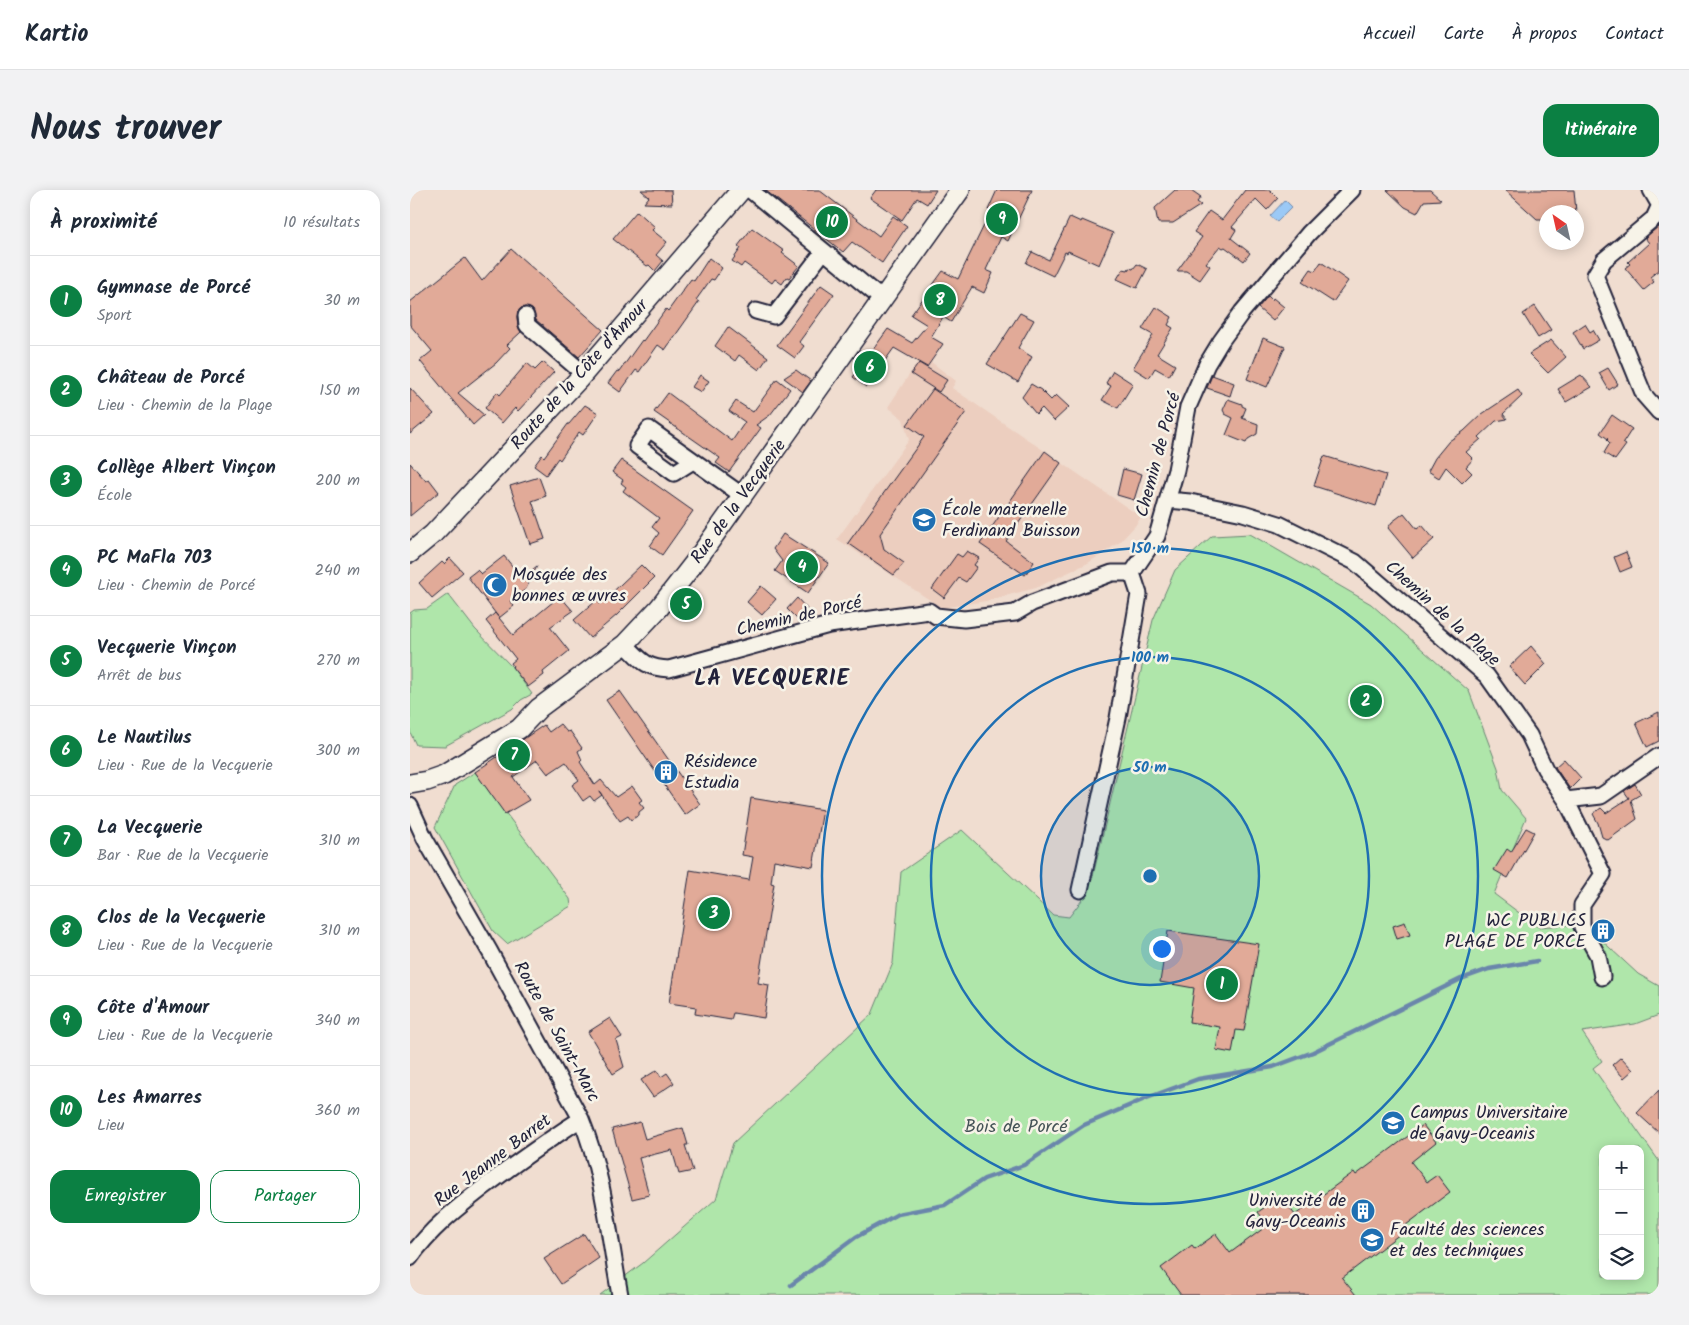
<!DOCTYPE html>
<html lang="fr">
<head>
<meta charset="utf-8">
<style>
	:root { --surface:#fff; --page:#f2f2f3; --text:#1f2937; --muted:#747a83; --line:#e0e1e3; --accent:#0b8043 }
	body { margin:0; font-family:Kalam,sans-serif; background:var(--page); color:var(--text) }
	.controls { position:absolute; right:15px; bottom:15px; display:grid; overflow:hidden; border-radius:10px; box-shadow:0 2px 12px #0003 }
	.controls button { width:45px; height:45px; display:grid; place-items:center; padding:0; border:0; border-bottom:1px solid var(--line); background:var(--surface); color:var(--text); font:25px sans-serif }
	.compass { position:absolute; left:1129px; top:15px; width:45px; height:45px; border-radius:50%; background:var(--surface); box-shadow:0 2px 12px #0003; rotate:326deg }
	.you { position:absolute; left:751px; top:758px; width:18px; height:18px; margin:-12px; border:4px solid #fff; border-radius:50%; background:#1a73e8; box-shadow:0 0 0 8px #1a73e833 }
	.badge { display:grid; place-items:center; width:32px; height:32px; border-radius:50%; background:var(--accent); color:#fff; font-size:16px; font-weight:700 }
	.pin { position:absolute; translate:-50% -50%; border:2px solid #fff; box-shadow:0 1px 5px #0006 }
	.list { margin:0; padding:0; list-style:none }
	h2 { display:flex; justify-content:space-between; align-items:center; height:65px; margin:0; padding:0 20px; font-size:21px }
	h2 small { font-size:16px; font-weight:400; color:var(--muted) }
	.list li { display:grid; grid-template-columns:32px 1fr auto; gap:15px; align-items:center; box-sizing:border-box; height:90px; padding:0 20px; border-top:1px solid var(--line) }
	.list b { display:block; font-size:19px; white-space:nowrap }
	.list p { margin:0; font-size:16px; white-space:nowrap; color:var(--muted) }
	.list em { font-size:16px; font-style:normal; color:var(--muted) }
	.actions { display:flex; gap:10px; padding:15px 20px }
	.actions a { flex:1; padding:11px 0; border:1px solid var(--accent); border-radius:15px; text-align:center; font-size:18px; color:var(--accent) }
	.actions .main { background:var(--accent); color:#fff }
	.icon { flex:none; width:28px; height:28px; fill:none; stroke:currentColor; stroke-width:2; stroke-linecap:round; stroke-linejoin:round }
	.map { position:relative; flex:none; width:1249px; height:1105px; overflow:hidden; border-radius:15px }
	header { display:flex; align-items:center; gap:30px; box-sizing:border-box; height:70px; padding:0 25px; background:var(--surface); border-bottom:1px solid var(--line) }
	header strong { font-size:24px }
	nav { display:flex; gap:28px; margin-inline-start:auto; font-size:18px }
	.intro { display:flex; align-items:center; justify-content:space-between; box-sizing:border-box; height:120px; padding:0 30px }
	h1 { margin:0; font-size:35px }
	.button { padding:12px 22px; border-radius:15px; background:var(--accent); color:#fff; font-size:18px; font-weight:700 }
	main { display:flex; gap:30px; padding:0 30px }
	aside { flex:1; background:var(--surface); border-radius:15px; box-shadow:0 2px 12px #0003 }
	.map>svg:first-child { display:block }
	.built { fill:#eccebf }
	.green { fill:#afe6aa; stroke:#688472; fill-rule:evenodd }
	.water { fill:#9bc9f6; stroke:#6b86ab }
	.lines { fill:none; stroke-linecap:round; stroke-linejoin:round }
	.stream { stroke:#6b86ab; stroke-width:4.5 }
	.building { fill:#e1aa98; stroke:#22223b }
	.minor-casing { stroke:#22223b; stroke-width:19 }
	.major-casing { stroke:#22223b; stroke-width:22 }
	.minor { stroke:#f7f3e8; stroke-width:15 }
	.major { stroke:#f7f3e8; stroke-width:19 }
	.ring { fill:none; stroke:#1f6fb2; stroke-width:2.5 }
	.labels { text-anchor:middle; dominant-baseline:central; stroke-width:5; stroke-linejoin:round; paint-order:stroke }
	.street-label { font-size:18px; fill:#22223b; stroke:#f7f3e8 }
	.poi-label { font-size:18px; fill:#22223b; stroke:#f7f3e8; text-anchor:start }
	.park-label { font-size:18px; fill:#455357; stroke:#f7f3e8 }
	.district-label { font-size:22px; font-weight:bold; letter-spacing:1px; fill:#22223b; stroke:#f7f3e8 }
	.centre { fill:#1f6fb2; stroke:#f7f3e8; stroke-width:2.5 }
	.ring-label { font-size:15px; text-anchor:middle; font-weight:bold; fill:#1f6fb2; stroke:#f7f3e8; stroke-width:5; stroke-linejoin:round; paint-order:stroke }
</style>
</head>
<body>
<header>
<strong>Kartio</strong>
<nav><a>Accueil</a><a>Carte</a><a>À propos</a><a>Contact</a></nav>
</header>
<div class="intro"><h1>Nous trouver</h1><a class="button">Itinéraire</a></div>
<main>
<aside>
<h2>À proximité<small>10 résultats</small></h2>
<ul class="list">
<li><span class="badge">1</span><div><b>Gymnase de Porcé</b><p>Sport</p></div><em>30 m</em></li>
<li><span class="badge">2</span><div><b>Château de Porcé</b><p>Lieu · Chemin de la Plage</p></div><em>150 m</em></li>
<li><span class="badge">3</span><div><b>Collège Albert Vinçon</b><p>École</p></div><em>200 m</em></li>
<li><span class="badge">4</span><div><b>PC MaFla 703</b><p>Lieu · Chemin de Porcé</p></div><em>240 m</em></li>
<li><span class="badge">5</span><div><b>Vecquerie Vinçon</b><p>Arrêt de bus</p></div><em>270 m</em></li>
<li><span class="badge">6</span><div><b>Le Nautilus</b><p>Lieu · Rue de la Vecquerie</p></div><em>300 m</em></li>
<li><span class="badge">7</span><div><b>La Vecquerie</b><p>Bar · Rue de la Vecquerie</p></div><em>310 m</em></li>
<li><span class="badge">8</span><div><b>Clos de la Vecquerie</b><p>Lieu · Rue de la Vecquerie</p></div><em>310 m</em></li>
<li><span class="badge">9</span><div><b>Côte d'Amour</b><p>Lieu · Rue de la Vecquerie</p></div><em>340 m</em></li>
<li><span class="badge">10</span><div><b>Les Amarres</b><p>Lieu</p></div><em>360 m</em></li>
</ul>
<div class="actions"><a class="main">Enregistrer</a><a>Partager</a></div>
</aside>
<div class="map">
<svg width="1249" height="1105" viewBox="0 0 1249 1105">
	<rect width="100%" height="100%" fill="#f0ddd0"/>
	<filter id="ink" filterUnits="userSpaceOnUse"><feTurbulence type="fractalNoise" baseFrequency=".02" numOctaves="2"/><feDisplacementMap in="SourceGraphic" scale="10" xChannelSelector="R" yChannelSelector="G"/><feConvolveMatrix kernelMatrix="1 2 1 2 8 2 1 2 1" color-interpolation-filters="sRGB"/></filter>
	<g filter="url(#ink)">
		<path class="built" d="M512,165L546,191L542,198L731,327L725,336L710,352L678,373L626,398L576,411L532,418L427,349L499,250L493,229L478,217Z"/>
		<path class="green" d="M840,344L961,414L1059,501L1088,578L1092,600L1116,628L1084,704L1128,737L1158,735L1186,739L1187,746L1228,784L1249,796V825L1225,834L1172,842L1192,871L1183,878L1249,971V1105H190L233,1073L306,1009L323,953L462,824L483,773L491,682L552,640L643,725L659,727L672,710L683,686L743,430L765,380L802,346ZM1193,959H1230V1086H1193Z
			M38,404L65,439L102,477L122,504L111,510L102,519L35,556L6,555L0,542V423L4,420L17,419Z
			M65,582L160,709L161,716L97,754L83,741L25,637L45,595Z"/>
		<path class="water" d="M875,10L882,17L867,32L860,26Z"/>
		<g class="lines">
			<path class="stream" d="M381,1095L446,1047L488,1024L535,1015L574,989L614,975L674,935L737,908L788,889L863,877L903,862L1051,789L1079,779L1127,771"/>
		</g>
		<path class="building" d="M231,0H261L262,14L234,13L239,7Z
			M355,0H409L469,46L483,26L497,36L472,73L442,52L433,62Z
			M466,0H526L517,14L507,8L492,30L460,8Z
			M587,0H622L598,51L591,47L576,80L583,83L574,103L562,97L541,132L533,127L521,147L533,154L517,177L484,158L456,197L443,187L478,139L502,153L517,135L501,125L533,81L548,89L581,21L578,20Z
			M765,0H781L791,7L787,12L791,15L763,33H748L745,18Z
			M835,0H860L868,8L857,20L846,9L822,37L826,40L821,48L840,63L834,71L815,57L813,58L810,56L796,73L800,76L790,90L776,81H767L792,47L784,42L799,21L812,30Z
			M977,0H1020L1031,10L1014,11L1007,23L995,17Z
			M1095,0H1164L1166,22H1136V29H1127Z
			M227,21L245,37L242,40L257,52L246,65L253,71L245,81L239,75L237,76L203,49Z
			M660,27L671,32L672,30L703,43L689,75L658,61L657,63L655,62L643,86L616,73L622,62L639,70Z
			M1249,36V80L1240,87L1244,92L1234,100L1215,78L1220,74L1218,72L1239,53L1235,48Z
			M342,38L374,61L372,63L389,76L379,88L377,87L372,94L365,89L362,93L334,73L331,77L322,71L331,58L328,56Z
			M101,59L193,140L169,167L133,136V134L132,135L126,130L123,120L115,117L111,118L108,122L107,127L108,136L111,142L97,155L100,158L86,173L48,203L74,225L63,235L10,171L22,161L0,135V112L55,68L72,91Z
			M299,68L312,78L304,90L301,89L286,110L289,112L255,160L248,155L229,182L226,180L210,202L198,193L207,181L209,182L232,150L233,151L256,119L258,121L281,89L284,91Z
			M911,72L938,91L923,112L892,92L901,79L905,81Z
			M727,74L737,79L727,98L707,89L713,79L718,80L719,78L723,79Z
			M411,95L424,104L389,152L394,156L385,168L367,155Z
			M858,106L862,110L863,108L874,117L863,131L848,118Z
			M1125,116L1141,140L1128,148L1113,124Z
			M746,117L762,127L758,135L763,138L747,164L765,175L759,186L745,178L739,188L723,178L743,145L732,139Z
			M610,123L624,130L608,158L622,167L608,192L577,174Z
			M1175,134L1180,142L1183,140L1189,150L1173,159L1163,142Z
			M318,137L358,167L349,180L329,165L325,171L305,156Z
			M853,148L875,157L857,197L837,189Z
			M1141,150L1156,167L1138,183L1119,164Z
			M133,172L144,182L108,221L105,218L92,233L75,218L87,202L90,205L117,173L125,180Z
			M509,173L537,190L529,202L501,184Z
			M1198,178L1208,194L1199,200L1189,183Z
			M386,180L401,191L393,202L374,188Z
			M703,181L723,194L708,218L692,210L701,196L696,193Z
			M290,185L299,191L291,202L282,197Z
			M802,185L824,193L820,206L797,198Z
			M1171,185L1182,197L1156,212L1148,199Z
			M367,189L380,199L360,225L346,235L351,238L319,282L306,273L310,268L244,222L258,203L322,251L335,232L319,221L326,211L343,222Z
			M621,194L631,200L641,210L646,205L659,217L644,231L632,218L626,224L612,207Z
			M0,198L24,224L0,244Z
			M523,199L556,222L470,344L474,359L494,373L484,385L438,353L514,247L497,235Z
			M1108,200L1112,206L1093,224L1097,229L1086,231L1069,247L1071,249L1056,262L1063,269L1056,277L1062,283L1052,293L1036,277L1029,288L1018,281L1025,268L1039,251L1054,241L1072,224Z
			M818,209L832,214V216L836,218L832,228L848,234L847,244L838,249L836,253L816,245L823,228L815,224L813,220Z
			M175,215L188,223L173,245L169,242L150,270L148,268L136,285L124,276L132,265L134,267L158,234H159Z
			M1202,225L1222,239L1213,253L1216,255L1205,270L1194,263L1200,253L1197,250L1198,249L1190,243Z
			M635,261L651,273L596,351L624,372L615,385L570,354Z
			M914,266L976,285L966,316L904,296Z
			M211,270L283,321L252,365L240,356L249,343L242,337L249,328L213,301L216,297L211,293L213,290L202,282Z
			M0,273L16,291L19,289L29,302L0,326Z
			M713,279L732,284L724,310L707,305Z
			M129,287L136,306L122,311L135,349L120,354L100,296Z
			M994,323L1007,339L1012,335L1024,349L1003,368L978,338L982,332Z
			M373,344L419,373L398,403L365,381L372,371L363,359Z
			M557,361L569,368L564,375L567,377L556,392L549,388L534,408L522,399L547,364L552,367Z
			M1216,362L1222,377L1210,382L1204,367Z
			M94,366L112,388L127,376L116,399L100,411L104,416L89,428L58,387L67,380L71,384Z
			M40,368L53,382L22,408L9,393L32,372L34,374Z
			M231,375L244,388L207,425L180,448L164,430L187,410L190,414Z
			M351,396L366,409L352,425L337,412Z
			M150,406L163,421L140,437L159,461L133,482L134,485L118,497L102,477L103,476L101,473L106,469L76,431L85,423L103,445Z
			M387,408L397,419L387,429L377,419Z
			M1121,456L1136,474L1115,495L1099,477Z
			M210,501L290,614L275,625L196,510Z
			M1249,522V551L1237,557L1226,533Z
			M150,534L157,542L160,541L172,558L168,561L172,570L170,572L185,595L191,590L206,607L222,596L232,610L229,612L234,618L229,622V625L221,630L218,626L210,631L189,601L192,605L184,611L180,606L173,611L162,595L169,590L156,572L138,584L127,570L103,587L119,610L95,624L65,582L134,535L139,542Z
			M1154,569L1171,588L1160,599L1145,577Z
			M1225,594L1231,604L1221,610L1227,629L1198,650L1192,647L1188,633L1183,624L1191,618L1196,623L1219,608L1214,601Z
			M341,608L413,620L403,677L364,670L361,693L364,694L348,793L359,795L354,828L323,823L321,830L285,824L286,817L259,813L280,680L339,690L343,667L332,665Z
			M1116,638L1124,642L1098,688L1084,680L1097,659L1101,662Z
			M995,732L1000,745L987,749L983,736Z
			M758,741L849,754L834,841L826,840L822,863L806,860L810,837L779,832L784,798L750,792Z
			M200,828L212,847L206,850L214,877L203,884L178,842Z
			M1211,867L1223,880L1214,888L1202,875Z
			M247,880L251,887L257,883L264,893L243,907L231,890Z
			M1249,900V943L1227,923Z
			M230,932L235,949L273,938L278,955H275L283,981L269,984L262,960L229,968L239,1005L222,1009L202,939Z
			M1013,935L1026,952L1001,972L1017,992L1027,985L1040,1002L988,1041L990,1044L932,1088L946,1105H771L751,1078L782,1055L785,1059L806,1044L820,1063L858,1035L848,1022L871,1006L885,1025L944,982L946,985Z
			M174,1044L189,1068L151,1094L134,1069Z"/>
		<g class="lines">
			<defs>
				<path id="minor" d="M340,0L473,110
					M1241,0L1249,14
					M1249,17L1244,28L1194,70L1185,85L1234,205L1249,222
					M346,121L364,126L413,62
					M116,126L117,135L174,184
					M283,271L264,283L227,256L239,239L333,306
					M758,310L780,312L833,323L869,334L945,372L1077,486L1119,545L1135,579L1156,610L1193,684L1172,715V737L1188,766L1192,787
					M722,383L747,346L766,280L778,217L797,174L811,151L832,122L899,43L942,0
					M215,454C231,470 235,478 259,479L419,435L519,421L526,426L554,429L605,423L622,413L702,383H722
					M1156,610L1191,606L1249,566
					M0,616L15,649L80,762L171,929C194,985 199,1046 210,1105
					M670,700L708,528L729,404L722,383
					M0,1068C19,1040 47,1018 74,997C106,973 138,950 171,929"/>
				<path id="major" d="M0,363L23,344L168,190L331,0
					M0,594L17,591L34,585L109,539L129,518L215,454L249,418L288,368L550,0"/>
			</defs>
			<use href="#minor" class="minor-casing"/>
			<use href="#major" class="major-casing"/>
			<use href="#minor" class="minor"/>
			<use href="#major" class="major"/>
		</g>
	</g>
	<circle cx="740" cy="686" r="109" fill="#1f6fb2" fill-opacity=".12"/>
	<g class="ring">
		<circle cx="740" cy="686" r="109"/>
		<circle cx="740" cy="686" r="219"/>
		<circle cx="740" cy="686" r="328"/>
	</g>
	<defs>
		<symbol id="school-disc" viewBox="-11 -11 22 22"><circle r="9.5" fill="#1f6fb2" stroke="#f7f3e8"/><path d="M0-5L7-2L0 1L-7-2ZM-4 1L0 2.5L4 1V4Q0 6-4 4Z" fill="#fff"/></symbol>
		<symbol id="mosque-disc" viewBox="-11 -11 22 22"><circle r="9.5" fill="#1f6fb2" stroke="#f7f3e8"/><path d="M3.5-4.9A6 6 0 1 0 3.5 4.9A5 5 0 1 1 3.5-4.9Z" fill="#fff"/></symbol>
		<symbol id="building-disc" viewBox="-11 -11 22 22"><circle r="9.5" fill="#1f6fb2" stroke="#f7f3e8"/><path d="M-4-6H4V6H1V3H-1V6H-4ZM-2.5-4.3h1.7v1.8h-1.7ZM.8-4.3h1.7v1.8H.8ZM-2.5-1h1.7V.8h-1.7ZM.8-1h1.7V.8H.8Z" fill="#fff"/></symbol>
		<symbol id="university-disc" viewBox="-11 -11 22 22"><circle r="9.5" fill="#1f6fb2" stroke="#f7f3e8"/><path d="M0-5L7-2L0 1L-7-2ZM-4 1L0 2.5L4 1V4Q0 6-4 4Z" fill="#fff"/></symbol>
	</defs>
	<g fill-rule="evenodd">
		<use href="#school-disc" x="500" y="316" width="28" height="28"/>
		<use href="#mosque-disc" x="71" y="381" width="28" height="28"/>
		<use href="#building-disc" x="242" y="568" width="28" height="28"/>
		<use href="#building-disc" x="1179" y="727" width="28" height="28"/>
		<use href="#university-disc" x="969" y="919" width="28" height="28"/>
		<use href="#building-disc" x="939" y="1007" width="28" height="28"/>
		<use href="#university-disc" x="948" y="1036" width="28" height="28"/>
	</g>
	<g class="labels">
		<g class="street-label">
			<text transform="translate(170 185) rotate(-48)">Route de la Côte d'Amour</text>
			<text transform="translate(749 265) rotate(-75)">Chemin de Porcé</text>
			<text transform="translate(329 312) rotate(-54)">Rue de la Vecquerie</text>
			<text transform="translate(1032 424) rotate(42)">Chemin de la Plage</text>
			<text transform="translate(389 427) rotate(-13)">Chemin de Porcé</text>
			<text transform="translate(146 842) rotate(61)">Route de Saint-Marc</text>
			<text transform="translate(83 971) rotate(-37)">Rue Jeanne Barret</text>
		</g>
		<g class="poi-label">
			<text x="532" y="320">École maternelle<tspan x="532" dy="21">Ferdinand Buisson</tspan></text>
			<text x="102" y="385">Mosquée des<tspan x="102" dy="21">bonnes œuvres</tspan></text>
			<text x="274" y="572">Résidence<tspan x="274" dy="21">Estudia</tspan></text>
			<text x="1176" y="731" text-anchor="end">WC PUBLICS<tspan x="1176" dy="21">PLAGE DE PORCE</tspan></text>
			<text x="1000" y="923">Campus Universitaire<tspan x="1000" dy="21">de Gavy-Oceanis</tspan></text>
			<text x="936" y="1011" text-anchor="end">Université de<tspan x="936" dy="21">Gavy-Oceanis</tspan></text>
			<text x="980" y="1040">Faculté des sciences<tspan x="980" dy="21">et des techniques</tspan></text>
		</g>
		<g class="park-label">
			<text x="606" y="937">Bois de Porcé</text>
		</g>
		<g class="district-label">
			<text x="362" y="489">LA VECQUERIE</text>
		</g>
	</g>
	<circle cx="740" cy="686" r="8" class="centre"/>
	<g class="ring-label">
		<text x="740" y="363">150 m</text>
		<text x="740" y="472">100 m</text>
		<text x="740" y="582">50 m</text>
	</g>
</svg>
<div class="controls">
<button>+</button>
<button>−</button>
<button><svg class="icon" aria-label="layers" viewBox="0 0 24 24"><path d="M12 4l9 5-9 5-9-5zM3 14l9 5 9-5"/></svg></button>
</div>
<svg class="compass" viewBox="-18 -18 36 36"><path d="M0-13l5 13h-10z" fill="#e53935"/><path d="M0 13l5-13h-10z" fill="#747a83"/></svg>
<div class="you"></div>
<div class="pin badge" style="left:812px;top:794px">1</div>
<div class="pin badge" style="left:956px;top:511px">2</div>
<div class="pin badge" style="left:304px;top:723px">3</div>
<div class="pin badge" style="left:392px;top:377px">4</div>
<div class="pin badge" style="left:276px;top:414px">5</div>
<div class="pin badge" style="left:460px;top:177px">6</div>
<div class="pin badge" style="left:104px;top:565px">7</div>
<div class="pin badge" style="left:530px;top:110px">8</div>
<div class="pin badge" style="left:592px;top:29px">9</div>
<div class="pin badge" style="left:422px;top:32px">10</div>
</div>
</main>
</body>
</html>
